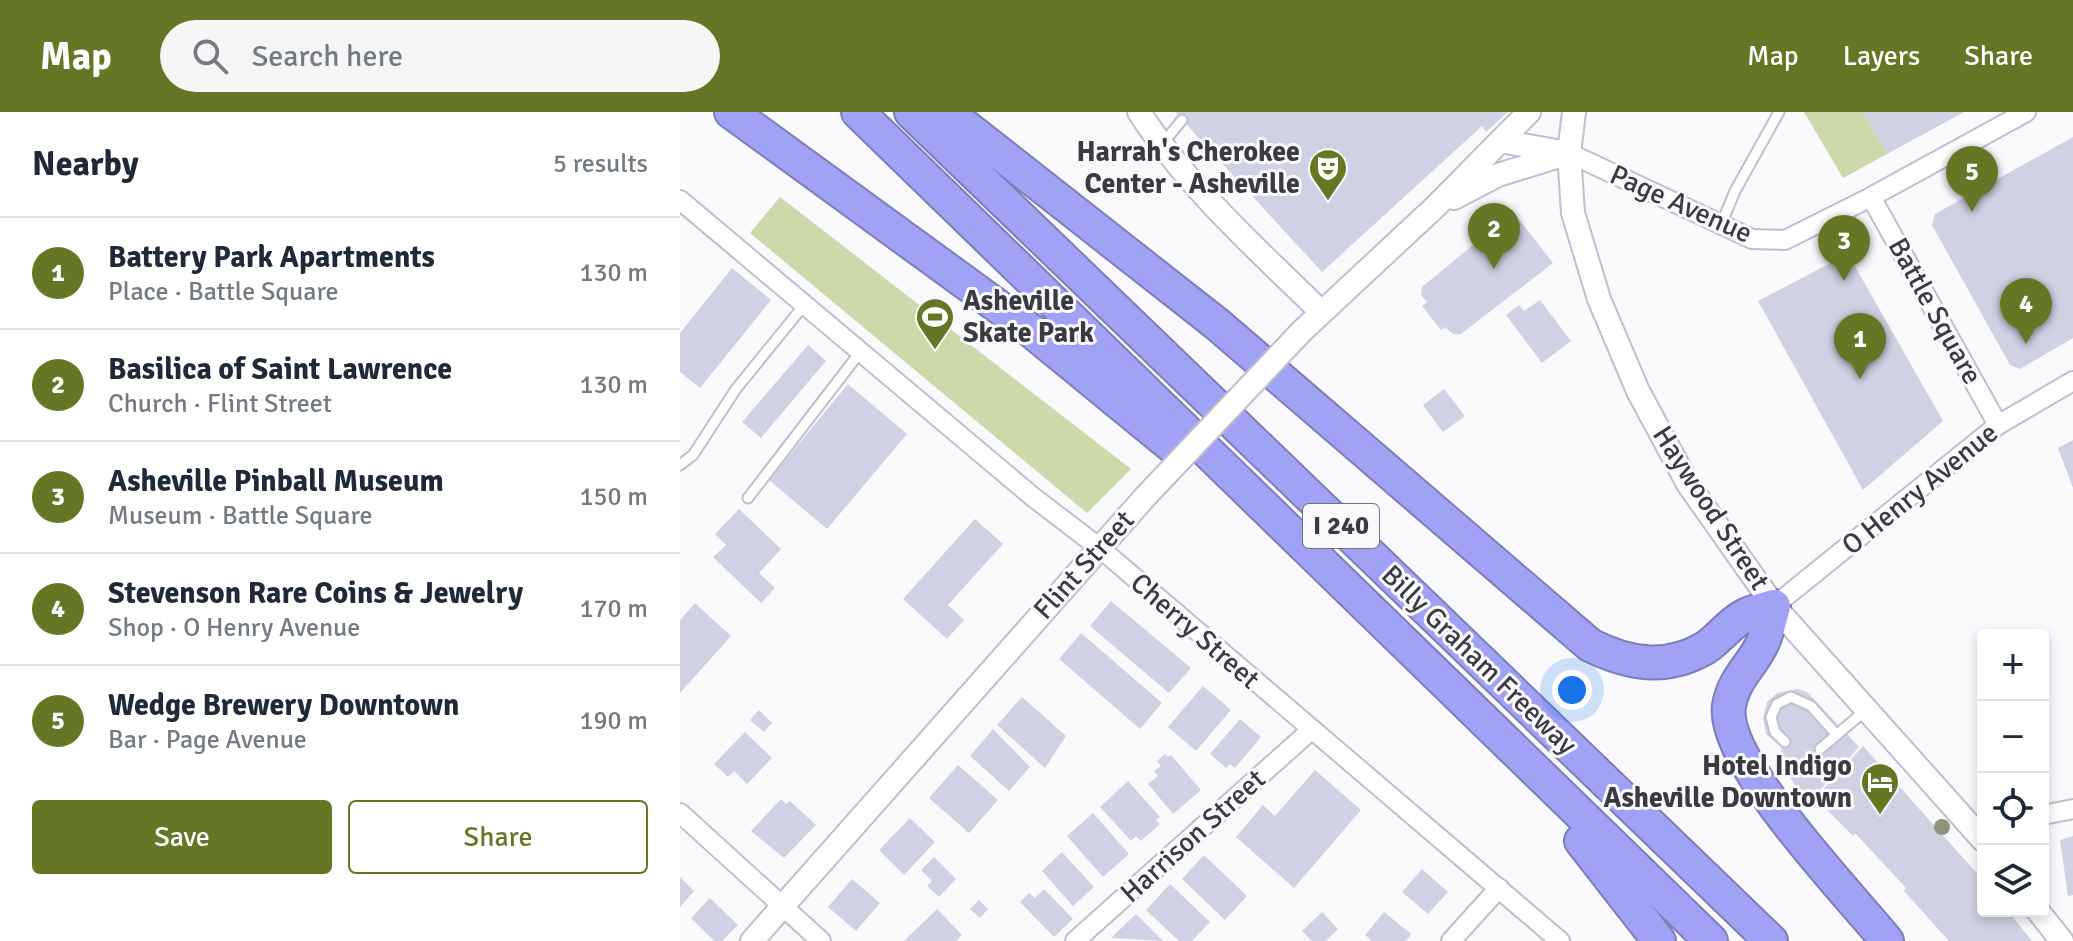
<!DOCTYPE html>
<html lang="en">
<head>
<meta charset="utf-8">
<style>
	:root { --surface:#fff; --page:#f6f6f7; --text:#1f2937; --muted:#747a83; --line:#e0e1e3; --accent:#657725 }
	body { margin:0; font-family:Signika,sans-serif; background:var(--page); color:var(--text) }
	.controls { position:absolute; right:24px; bottom:24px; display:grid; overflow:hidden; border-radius:8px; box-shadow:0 4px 12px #0003 }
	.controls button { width:72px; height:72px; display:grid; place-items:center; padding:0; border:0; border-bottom:2px solid var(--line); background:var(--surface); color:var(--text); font:40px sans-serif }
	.you { position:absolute; left:892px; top:578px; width:28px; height:28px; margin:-20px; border:6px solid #fff; border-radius:50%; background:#1a73e8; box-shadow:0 0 0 12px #1a73e833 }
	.badge { display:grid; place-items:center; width:52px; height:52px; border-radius:50%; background:var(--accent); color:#fff; font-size:26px; font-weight:700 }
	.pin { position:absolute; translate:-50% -66px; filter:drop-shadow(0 2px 4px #0008) }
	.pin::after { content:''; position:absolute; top:42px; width:28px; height:24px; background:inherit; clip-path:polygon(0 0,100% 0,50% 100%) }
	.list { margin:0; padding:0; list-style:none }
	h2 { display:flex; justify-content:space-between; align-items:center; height:104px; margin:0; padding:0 32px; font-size:34px }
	h2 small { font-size:26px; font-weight:400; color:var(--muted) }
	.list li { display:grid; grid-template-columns:52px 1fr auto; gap:24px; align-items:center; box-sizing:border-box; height:112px; padding:0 32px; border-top:2px solid var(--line) }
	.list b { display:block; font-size:30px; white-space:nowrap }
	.list p { margin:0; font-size:26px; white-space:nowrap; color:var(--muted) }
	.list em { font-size:26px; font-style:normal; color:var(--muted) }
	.actions { display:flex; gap:16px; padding:24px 32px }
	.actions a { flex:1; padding:18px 0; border:2px solid var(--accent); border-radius:8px; text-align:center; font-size:28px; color:var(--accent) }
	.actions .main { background:var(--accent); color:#fff }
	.icon { flex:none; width:44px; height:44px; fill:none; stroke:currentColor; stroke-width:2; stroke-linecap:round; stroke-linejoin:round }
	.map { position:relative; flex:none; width:1393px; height:829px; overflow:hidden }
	header { display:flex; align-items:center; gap:48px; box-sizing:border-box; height:112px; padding:0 40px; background:var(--accent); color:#fff }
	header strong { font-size:38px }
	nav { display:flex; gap:44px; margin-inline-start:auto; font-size:28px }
	.search { width:560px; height:72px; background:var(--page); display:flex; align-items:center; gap:20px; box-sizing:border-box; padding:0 28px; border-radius:44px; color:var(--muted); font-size:30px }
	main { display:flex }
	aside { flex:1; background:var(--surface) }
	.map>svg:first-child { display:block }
	.green { fill:#ccd9ab }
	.building { fill:#d0d1e2 }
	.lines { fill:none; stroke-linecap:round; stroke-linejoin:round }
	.service-casing { stroke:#bebfcf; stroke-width:13 }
	.minor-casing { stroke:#bebfcf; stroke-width:22 }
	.tertiary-casing { stroke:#bebfcf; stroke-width:26 }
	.motorway-casing { stroke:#7d7eb7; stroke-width:36 }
	.service { stroke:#fff; stroke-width:9 }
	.minor { stroke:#fff; stroke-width:18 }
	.tertiary { stroke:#fff; stroke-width:22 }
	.motorway { stroke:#a1a2f6; stroke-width:32 }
	.tertiary-bridge-casing { stroke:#bebfcf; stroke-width:26; stroke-linecap:butt }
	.tertiary-bridge { stroke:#fff; stroke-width:22 }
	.tree { fill:#8d937c }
	.labels { text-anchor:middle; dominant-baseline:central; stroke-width:6; stroke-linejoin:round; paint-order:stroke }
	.shield { fill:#fafafe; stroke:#74747a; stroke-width:2 }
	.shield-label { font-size:26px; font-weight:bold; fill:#3a3a41 }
	.poi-label { font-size:28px; font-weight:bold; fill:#3a3a41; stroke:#fafafe; text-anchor:end }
	.street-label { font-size:28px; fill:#3a3a41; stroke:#fafafe }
</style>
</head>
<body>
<header>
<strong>Map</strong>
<div class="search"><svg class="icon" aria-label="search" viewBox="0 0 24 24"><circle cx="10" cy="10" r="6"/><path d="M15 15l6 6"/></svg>Search here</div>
<nav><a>Map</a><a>Layers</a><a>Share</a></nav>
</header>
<main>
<aside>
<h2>Nearby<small>5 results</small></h2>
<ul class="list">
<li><span class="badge">1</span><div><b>Battery Park Apartments</b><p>Place · Battle Square</p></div><em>130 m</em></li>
<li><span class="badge">2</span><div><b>Basilica of Saint Lawrence</b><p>Church · Flint Street</p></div><em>130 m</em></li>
<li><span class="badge">3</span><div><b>Asheville Pinball Museum</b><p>Museum · Battle Square</p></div><em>150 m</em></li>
<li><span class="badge">4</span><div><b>Stevenson Rare Coins &amp; Jewelry</b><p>Shop · O Henry Avenue</p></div><em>170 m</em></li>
<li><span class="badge">5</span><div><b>Wedge Brewery Downtown</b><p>Bar · Page Avenue</p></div><em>190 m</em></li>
</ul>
<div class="actions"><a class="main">Save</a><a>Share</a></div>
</aside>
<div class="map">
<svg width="1393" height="829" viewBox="0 0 1393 829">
	<rect width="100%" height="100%" fill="#fafafe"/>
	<path class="green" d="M1124,0H1184L1207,42L1163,66Z
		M100,85L451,357L407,401L70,121Z"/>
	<path class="building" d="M495,0H828L806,20L802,14L642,160Z
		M1184,0H1284L1207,42Z
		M1393,25V226L1340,257L1330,253L1252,113L1255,102Z
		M833,100L873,151L781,222H773L765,215L761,218L742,194L747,190L741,183L742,175Z
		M1168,142L1263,309L1183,378L1078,189Z
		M52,156L91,188L20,276L0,260V221Z
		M860,188L891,229L862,251L826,203L839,193L844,199Z
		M128,233L146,249L81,326L62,310Z
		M168,272L227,322L147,417L89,368Z
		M764,277L785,304L763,320L743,293Z
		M1393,328V376L1378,336Z
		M59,397L101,437L79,461L95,476L81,491L33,445L46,433L35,422Z
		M295,407L323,432L268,493L284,508L267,527L223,487Z
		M431,489L511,556L489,581L410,514Z
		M15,491L51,524L0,581V508Z
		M401,521L482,591L460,617L379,547Z
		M523,574L551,598L516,639L488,615Z
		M1117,577L1127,580L1179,635L1128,691L1098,649L1102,636L1086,622L1083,606L1087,590L1097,581Z
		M342,585L386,624L365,656L317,613Z
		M79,598L92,611L84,620L70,608Z
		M560,607L581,625L555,656L550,652L546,656L530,642Z
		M313,617L350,655L329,679L290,644Z
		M65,620L92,646L67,672L54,659L48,665L34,652Z
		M1183,634L1303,768V799H1328L1352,829H1269L1224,779L1226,776L1175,721L1173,724L1135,686Z
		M485,642L488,645L491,643L521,678L493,702L468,672L478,664L474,659L481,654L477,649Z
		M278,653L318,688L289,721L249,686Z
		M635,658L681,698L614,776L556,725L583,693L595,704Z
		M448,669L480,705L476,708L480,712L461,729L456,724L451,729L420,695Z
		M101,687L106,692L110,689L136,713L104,746L71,719Z
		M413,701L449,742L423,765L387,724Z
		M230,706L255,730L224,763L199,738Z
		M1393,724V783L1388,784L1380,728Z
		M382,740L414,775L393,794L362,759Z
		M524,743L567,784L545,808L502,767Z
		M254,745L276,767L259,785L247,774L252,769L241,758Z
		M742,757L768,780L748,802L722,780Z
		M0,765L14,779L0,795Z
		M172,767L200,791L176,819L148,795Z
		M490,772L530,810L512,829H499L466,798Z
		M364,777L393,807L374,825L340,790L349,781L355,786Z
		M30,786L58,813L42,829H34L11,806Z
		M299,788L308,797L300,806L290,797Z
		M257,797L282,823L276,829H224Z
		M642,800L658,817L646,829H632L622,819Z
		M704,800L731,822L726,829H692L685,823Z
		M456,802L483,829L431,826Z"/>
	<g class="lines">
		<defs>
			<path id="service" d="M483,31L502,8
				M1041,113L1055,79L1099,0
				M0,353L13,343L56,277L125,192
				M68,386L181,239
				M1105,630L1095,620L1091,605L1097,592L1111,585L1131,594L1157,623
				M1140,637L1187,597"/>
			<path id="minor" d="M889,41L1072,127L1105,128L1191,85L1346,0
				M1191,85L1318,313
				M0,88L353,385L421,437L880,829
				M1094,494L1318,313L1393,269
				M0,701L141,829
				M1363,703L1393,697
				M395,829L630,619
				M771,829L819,776"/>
			<path id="tertiary" d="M459,0C508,76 577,137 641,200
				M894,0L889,41L893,101L919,187L958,279L1008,372L1094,494L1303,728
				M820,29L882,40
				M774,86L818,63L889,41
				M622,219L755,95L849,0
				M1358,799L1382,829
				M72,829L465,385"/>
			<path id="motorway" d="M51,0L349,217L498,339
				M178,0L1031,829
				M231,0L1091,829
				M267,0L537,212L910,533C948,552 986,559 1025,536C1039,527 1049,512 1064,504C1073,499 1085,497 1094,494
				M1094,494C1091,506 1088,519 1083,530C1073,553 1053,567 1049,594C1041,650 1169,782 1207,829
				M901,729L979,829"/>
		</defs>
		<use href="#service" class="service-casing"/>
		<use href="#minor" class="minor-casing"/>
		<use href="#tertiary" class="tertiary-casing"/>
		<use href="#motorway" class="motorway-casing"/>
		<use href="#service" class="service"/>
		<use href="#minor" class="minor"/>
		<use href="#tertiary" class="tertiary"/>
		<use href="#motorway" class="motorway"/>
		<defs>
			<path id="tertiary-bridge" d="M465,385L622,219"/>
		</defs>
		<use href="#tertiary-bridge" class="tertiary-bridge-casing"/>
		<use href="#tertiary-bridge" class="tertiary-bridge"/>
	</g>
	<circle class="tree" cx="1262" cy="715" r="8"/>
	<defs>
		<symbol id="theatre-pin" viewBox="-11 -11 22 30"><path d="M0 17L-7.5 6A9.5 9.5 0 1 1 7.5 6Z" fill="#657725" stroke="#fafafe"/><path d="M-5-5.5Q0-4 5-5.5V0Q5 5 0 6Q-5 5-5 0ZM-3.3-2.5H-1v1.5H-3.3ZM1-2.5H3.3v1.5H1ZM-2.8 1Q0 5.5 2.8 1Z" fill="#fff"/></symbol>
		<symbol id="stadium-pin" viewBox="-11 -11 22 30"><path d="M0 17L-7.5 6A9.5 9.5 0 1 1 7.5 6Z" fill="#657725" stroke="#fafafe"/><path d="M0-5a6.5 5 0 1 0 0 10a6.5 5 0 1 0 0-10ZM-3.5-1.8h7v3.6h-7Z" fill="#fff"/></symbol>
		<symbol id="hotel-pin" viewBox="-11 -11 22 30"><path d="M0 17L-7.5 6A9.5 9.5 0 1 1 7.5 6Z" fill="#657725" stroke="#fafafe"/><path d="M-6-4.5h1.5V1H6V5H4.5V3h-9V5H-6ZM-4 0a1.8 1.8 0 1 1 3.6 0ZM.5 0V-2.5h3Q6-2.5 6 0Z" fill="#fff"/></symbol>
	</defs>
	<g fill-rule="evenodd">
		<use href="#theatre-pin" x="626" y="34" width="44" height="60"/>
		<use href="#stadium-pin" x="233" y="183" width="44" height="60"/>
		<use href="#hotel-pin" x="1178" y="648" width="44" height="60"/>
	</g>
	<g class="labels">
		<rect class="shield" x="623" y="392" width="76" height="44" rx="6"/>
		<g class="shield-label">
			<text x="661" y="414">I 240</text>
		</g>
		<g class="poi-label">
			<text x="620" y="40">Harrah's Cherokee<tspan x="620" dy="32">Center - Asheville</tspan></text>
			<text x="283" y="189" text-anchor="start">Asheville<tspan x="283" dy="32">Skate Park</tspan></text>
			<text x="1172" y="654">Hotel Indigo<tspan x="1172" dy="32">Asheville Downtown</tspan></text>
		</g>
		<g class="street-label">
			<text transform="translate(1001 92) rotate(24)">Page Avenue</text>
			<text transform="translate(1255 199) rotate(61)">Battle Square</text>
			<text transform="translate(1240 377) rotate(-39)">O Henry Avenue</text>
			<text transform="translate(1031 396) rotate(57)">Haywood Street</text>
			<text transform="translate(404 453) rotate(-48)">Flint Street</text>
			<text transform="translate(515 519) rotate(41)">Cherry Street</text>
			<text transform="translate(799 548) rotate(44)">Billy Graham Freeway</text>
			<text transform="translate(513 724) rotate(-42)">Harrison Street</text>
		</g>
	</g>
</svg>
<div class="controls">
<button>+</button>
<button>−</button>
<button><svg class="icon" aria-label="locate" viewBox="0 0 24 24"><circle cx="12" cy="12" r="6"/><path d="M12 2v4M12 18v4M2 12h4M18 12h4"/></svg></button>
<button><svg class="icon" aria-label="layers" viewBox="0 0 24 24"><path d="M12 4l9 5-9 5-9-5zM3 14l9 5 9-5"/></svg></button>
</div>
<div class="you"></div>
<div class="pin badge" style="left:1180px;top:267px">1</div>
<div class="pin badge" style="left:814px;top:157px">2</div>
<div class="pin badge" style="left:1164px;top:169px">3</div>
<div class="pin badge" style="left:1346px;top:232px">4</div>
<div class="pin badge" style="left:1292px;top:100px">5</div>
</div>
</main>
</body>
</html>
